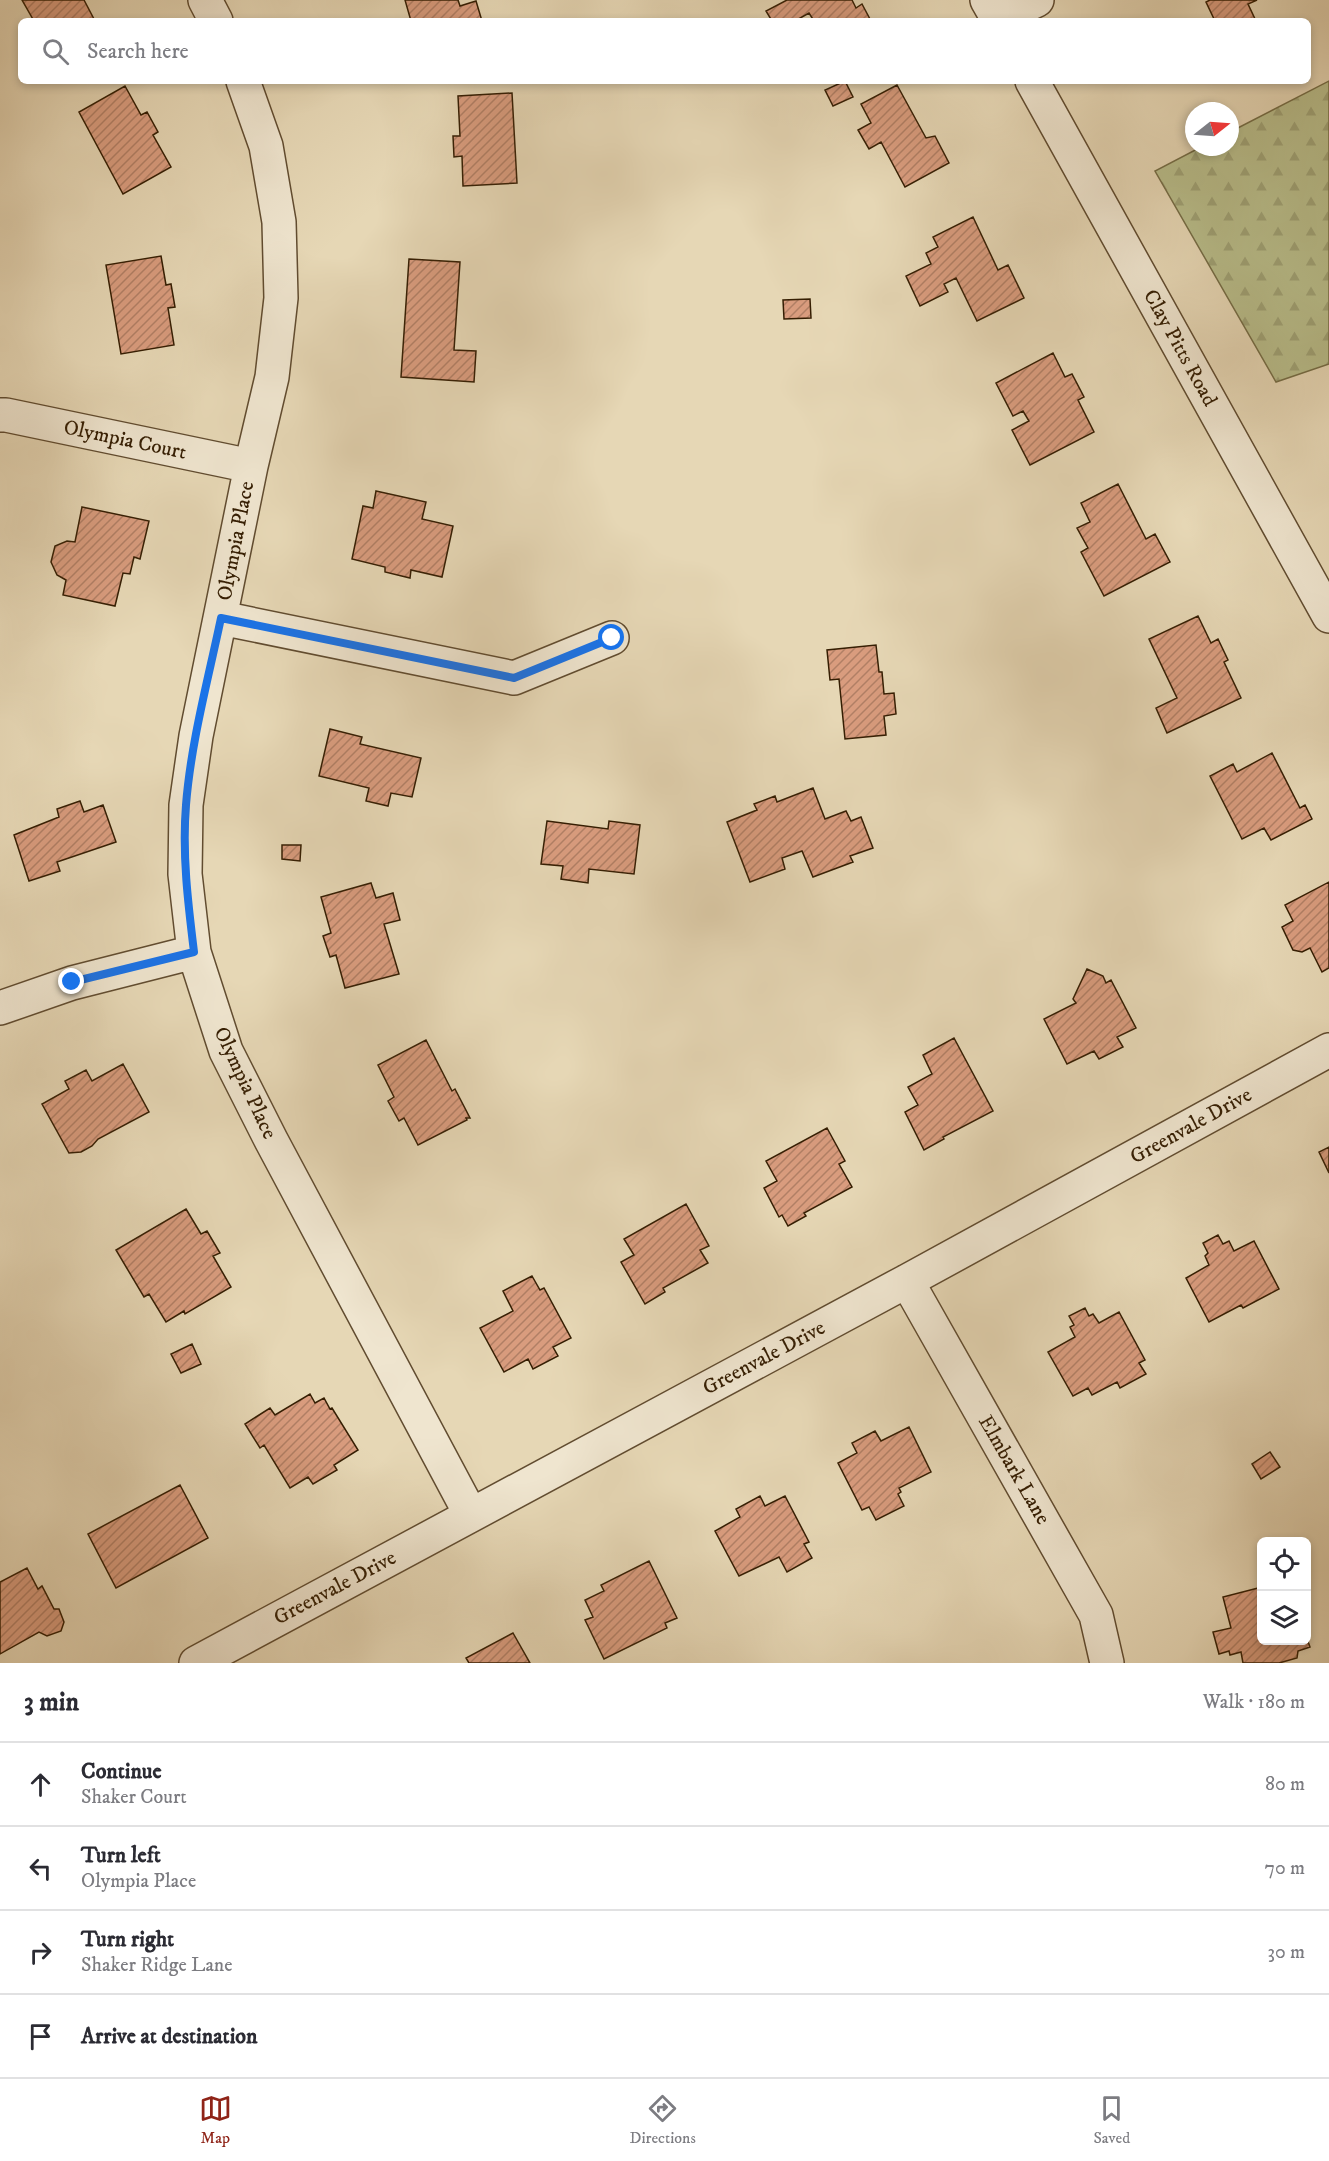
<!DOCTYPE html>
<html lang="en">
<head>
<meta charset="utf-8">
<style>
	:root { --surface:#fff; --page:#f7f7f7; --text:#2b2b33; --muted:#7c7c81; --line:#e1e1e2; --accent:#8f2418 }
	body { margin:0; font-family:"IM FELL DW Pica",serif; background:var(--page); color:var(--text) }
	.controls { position:absolute; right:18px; bottom:18px; display:grid; overflow:hidden; border-radius:9px; box-shadow:0 3px 9px #0003 }
	.controls button { width:54px; height:54px; display:grid; place-items:center; padding:0; border:0; border-bottom:2px solid var(--line); background:var(--surface); color:var(--text); font:30px sans-serif }
	.compass { position:absolute; left:1185px; top:102px; width:54px; height:54px; border-radius:50%; background:var(--surface); box-shadow:0 3px 9px #0003; rotate:73deg }
	.stop { position:absolute; width:18px; height:18px; margin:-14px; border:4px solid #1a73e8; border-radius:50%; background:#fff }
	.stop.end { background:#1a73e8; border-color:#fff; box-shadow:0 2px 6px #0008 }
	.list { margin:0; padding:0; list-style:none }
	h2 { display:flex; justify-content:space-between; align-items:center; height:78px; margin:0; padding:0 24px; font-size:26px }
	h2 small { font-size:20px; font-weight:400; color:var(--muted) }
	.list li { display:grid; grid-template-columns:39px 1fr auto; gap:18px; align-items:center; box-sizing:border-box; height:84px; padding:0 24px; border-top:2px solid var(--line) }
	.list b { display:block; font-size:22px; white-space:nowrap }
	.list p { margin:0; font-size:20px; white-space:nowrap; color:var(--muted) }
	.list em { font-size:20px; font-style:normal; color:var(--muted) }
	.icon { flex:none; width:33px; height:33px; fill:none; stroke:currentColor; stroke-width:2; stroke-linecap:round; stroke-linejoin:round }
	.map { position:relative; flex:none; width:1329px; height:1663px; overflow:hidden }
	.search { position:absolute; background:var(--surface); box-shadow:0 3px 9px #0003; left:18px; right:18px; top:18px; height:66px; display:flex; align-items:center; gap:15px; box-sizing:border-box; padding:0 21px; border-radius:9px; color:var(--muted); font-size:22px }
	.sheet { height:414px; background:var(--surface) }
	nav { display:flex; justify-content:space-around; align-items:center; box-sizing:border-box; height:84px; border-top:2px solid var(--line); background:var(--surface); font-size:16px; color:var(--muted) }
	nav a { display:grid; justify-items:center; gap:3px }
	nav .on { color:var(--accent) }
	.map>svg:first-child { display:block }
	.forest { fill:url(#forest-firs); stroke:#766e47; stroke-width:1.5 }
	.building { fill:url(#building-hatch); stroke:#351e03; stroke-width:1.5 }
	.lines { fill:none; stroke-linecap:round; stroke-linejoin:round }
	.minor-casing { stroke:#614c30; stroke-width:36 }
	.tertiary-casing { stroke:#614c30; stroke-width:36 }
	.minor { stroke:#efe5cf; stroke-width:33 }
	.tertiary { stroke:#efe5cf; stroke-width:33 }
	.route { stroke:#1a73e8; stroke-width:8 }
	.labels { text-anchor:middle; dominant-baseline:central; stroke-width:4.5; stroke-linejoin:round; paint-order:stroke }
	.street-label { font-size:21px; fill:#351e03; stroke:#efe5cf }
</style>
</head>
<body>
<div class="map">
<svg width="1329" height="1663" viewBox="0 0 1329 1663">
	<defs>
		<pattern id="forest-firs" width="22" height="20" patternUnits="userSpaceOnUse" patternTransform="scale(1.5)"><rect width="22" height="20" fill="#b8bd8b"/><path d="M5 1l3.5 6h-7zM16 11l3.5 6h-7z" fill="#9fa276"/></pattern>
		<pattern id="building-hatch" width="6" height="6" patternUnits="userSpaceOnUse" patternTransform="scale(1.5)"><rect width="6" height="6" fill="#d99c7e"/><path d="M-1 1l2-2M0 6l6-6M5 7l2-2" fill="none" stroke="#b17f65"/></pattern>
	</defs>
	<rect width="100%" height="100%" fill="#e6d7b5"/>
	<filter id="stains"><feTurbulence type="fractalNoise" baseFrequency=".00333" numOctaves="4"/><feColorMatrix values="0 0 0 0 .2 0 0 0 0 .09 0 0 0 0 .02 0 0 0 .5 -.17"/></filter>
	<radialGradient id="worn" r=".72"><stop offset=".6" stop-color="#630" stop-opacity="0"/><stop offset="1" stop-color="#630" stop-opacity=".3"/></radialGradient>
	<path class="forest" d="M1329,81V364L1276,382L1155,171L1201,147H1230V132Z"/>
	<path class="building" d="M22,0H84L95,21H34Z
		M405,0H458L460,6L476,1L482,21H411Z
		M787,0H852L856,8L862,4L871,21H814L809,13L795,21H772L766,11Z
		M1210,0H1257L1248,4L1256,21H1215L1206,2Z
		M845,81L853,97L833,106L825,90Z
		M897,85L926,138L935,136L949,163L905,187L881,142L869,149L858,130L871,123L861,104Z
		M125,86L141,115L147,112L158,132L153,135L171,167L123,194L79,112Z
		M512,93L517,183L463,186L462,156L454,157L453,136H460L458,96Z
		M973,217L998,270L1008,265L1024,298L977,321L956,278L944,284L948,292L920,306L906,276L931,264L926,253L938,247L933,237Z
		M161,256L166,285L171,284L175,307L168,308L174,345L121,354L106,265Z
		M409,259L460,262L454,350L476,351L474,382L401,377Z
		M810,299L811,318L784,319L783,300Z
		M1053,353L1065,377L1072,374L1084,397L1078,400L1094,432L1030,465L1012,430L1029,421L1023,411L1013,416L996,383Z
		M1118,484L1146,539L1155,534L1170,562L1104,596L1081,552L1088,548L1077,528L1090,522L1081,503Z
		M376,491L426,502L422,519L453,526L442,577L411,570L410,578L385,572V567L352,559L363,506L373,508Z
		M82,507L149,521L140,559L134,557L130,574L123,573L115,606L63,595L66,580L57,575L51,562L55,546L67,541L75,542Z
		M1198,616L1211,643L1218,639L1228,660L1224,662L1241,698L1167,733L1156,708L1177,698L1149,639Z
		M876,645L879,672H882L884,694L894,693L896,714L884,716L886,735L845,739L839,679L830,680L827,650Z
		M330,729L362,737L360,744L421,758L412,797L391,793L388,806L366,801L369,788L319,776Z
		M1272,753L1300,808L1305,805L1312,819L1271,840L1264,828L1242,839L1210,776L1233,764L1237,772Z
		M813,788L825,819L846,811L851,821L861,817L873,848L850,856L853,862L813,877L802,851L782,858L785,869L750,882L727,822L757,810L754,804L775,796L777,802Z
		M80,801L84,812L103,805L116,842L57,862L60,871L29,881L14,835L59,817L57,809Z
		M547,821L608,829L609,821L640,825L634,874L589,869L588,883L561,879L563,866L541,864Z
		M282,845H301L300,861L282,859Z
		M1329,882V968L1322,972L1310,948L1302,952L1293,950L1282,927L1293,921L1285,905Z
		M371,883L376,898L393,893L400,920L384,924L399,974L345,988L336,955L330,957L323,936L331,933L321,897Z
		M1087,969L1103,976L1106,983L1111,980L1136,1028L1117,1037L1123,1047L1099,1059L1094,1051L1067,1064L1044,1019L1076,1003L1073,999Z
		M954,1038L993,1111L943,1137L944,1139L924,1150L905,1112L918,1105L908,1087L932,1074L923,1055Z
		M426,1040L452,1091L455,1089L470,1118H466L467,1120L418,1145L404,1118L399,1121L388,1101L394,1097L378,1065Z
		M123,1064L149,1112L98,1139L92,1146L81,1152L69,1153L42,1104L69,1089L65,1081L86,1070L92,1081Z
		M827,1128L845,1161L839,1164L852,1187L804,1213L806,1216L788,1226L782,1215L779,1217L764,1188L777,1181L766,1161Z
		M1329,1147V1173L1319,1152Z
		M686,1204L709,1246L700,1250L708,1263L663,1288L665,1292L645,1304L621,1262L634,1255L624,1239Z
		M186,1209L201,1234L207,1231L220,1253L213,1256L231,1287L185,1314L184,1311L166,1322L149,1294L144,1297L116,1250Z
		M1218,1235L1223,1244L1229,1241L1234,1251L1254,1241L1279,1289L1243,1308L1241,1305L1209,1322L1186,1278L1209,1265L1205,1256L1208,1253L1203,1243Z
		M532,1276L540,1290L544,1288L571,1338L553,1347L558,1356L533,1369L528,1359L504,1372L480,1328L513,1311L503,1291Z
		M1085,1308L1089,1316L1093,1314L1099,1323L1119,1312L1145,1360L1139,1363L1146,1374L1120,1388L1117,1382L1092,1395L1088,1388L1073,1396L1048,1352L1075,1337L1070,1327L1074,1325L1069,1316Z
		M192,1344L201,1364L181,1373L171,1354Z
		M310,1394L315,1403L324,1398L330,1409L332,1408L358,1450L334,1465L337,1470L313,1484L308,1477L290,1488L264,1445L260,1448L245,1424L270,1408L275,1415Z
		M909,1427L931,1472L899,1488L901,1492L898,1494L904,1506L876,1520L869,1507L862,1510L838,1463L857,1453L852,1443L875,1431L881,1441Z
		M1270,1452L1280,1467L1261,1479L1252,1464Z
		M180,1485L208,1538L116,1588L88,1534Z
		M760,1496L765,1506L785,1496L809,1542L804,1544L812,1558L787,1572L779,1557L739,1576L715,1531L740,1517L736,1509Z
		M649,1561L677,1618L665,1623L667,1628L604,1659L585,1620L593,1617L585,1600L604,1591L601,1585Z
		M27,1568L38,1589L42,1586L54,1609H59L64,1622L61,1631L47,1636L39,1632L0,1654V1582Z
		M1262,1587V1640H1306V1636L1310,1647L1298,1651L1297,1658L1279,1663H1243L1241,1652L1230,1655L1229,1651L1219,1654L1213,1632L1231,1628L1223,1597Z
		M513,1633L530,1663H469L466,1658Z"/>
	<g class="lines">
		<defs>
			<path id="minor" d="M205,0L216,21
				M997,19L1037,0
				M243,81L266,146L279,222L281,298L272,377L251,466L196,736L186,805L185,874L194,952L226,1051L271,1140L471,1515
				M0,415H6L251,466
				M221,618L514,678L612,638
				M0,1008L72,983L194,952
				M907,1281L1096,1615L1107,1663
				M196,1663L907,1281L1329,1050"/>
			<path id="tertiary" d="M987,0L999,21
				M1032,81L1329,616"/>
		</defs>
		<use href="#minor" class="minor-casing"/>
		<use href="#tertiary" class="tertiary-casing"/>
		<use href="#minor" class="minor"/>
		<use href="#tertiary" class="tertiary"/>
	</g>
	<g class="lines">
		<path class="route" d="M72,982L194,952C188,903 182,854 186,805C191,742 208,680 221,618L514,678L612,638"/>
	</g>
	<g class="labels">
		<g class="street-label">
			<text transform="translate(1180 348) rotate(61)">Clay Pitts Road</text>
			<text transform="translate(125 440) rotate(12)">Olympia Court</text>
			<text transform="translate(236 541) rotate(-79)">Olympia Place</text>
			<text transform="translate(245 1083) rotate(65)">Olympia Place</text>
			<text transform="translate(1191 1126) rotate(-29)">Greenvale Drive</text>
			<text transform="translate(764 1358) rotate(-28)">Greenvale Drive</text>
			<text transform="translate(1014 1470) rotate(60)">Elmbark Lane</text>
			<text transform="translate(335 1588) rotate(-28)">Greenvale Drive</text>
		</g>
	</g>
	<rect width="100%" height="100%" filter="url(#stains)"/>
	<rect width="100%" height="100%" fill="url(#worn)"/>
</svg>
<div class="controls">
<button><svg class="icon" aria-label="locate" viewBox="0 0 24 24"><circle cx="12" cy="12" r="6"/><path d="M12 2v4M12 18v4M2 12h4M18 12h4"/></svg></button>
<button><svg class="icon" aria-label="layers" viewBox="0 0 24 24"><path d="M12 4l9 5-9 5-9-5zM3 14l9 5 9-5"/></svg></button>
</div>
<svg class="compass" viewBox="-18 -18 36 36"><path d="M0-13l5 13h-10z" fill="#e53935"/><path d="M0 13l5-13h-10z" fill="#7c7c81"/></svg>
<div class="stop" style="left:612px;top:638px"></div>
<div class="stop end" style="left:72px;top:982px"></div>
<div class="search"><svg class="icon" aria-label="search" viewBox="0 0 24 24"><circle cx="10" cy="10" r="6"/><path d="M15 15l6 6"/></svg>Search here</div>
</div>
<section class="sheet">
<h2>3 min<small>Walk · 180 m</small></h2>
<ul class="list">
<li><svg class="icon" aria-label="ahead" viewBox="0 0 24 24"><path d="M12 20V5M6 11l6-6 6 6"/></svg><div><b>Continue</b><p>Shaker Court</p></div><em>80 m</em></li>
<li><svg class="icon" aria-label="left" viewBox="0 0 24 24"><path d="M17 20v-9H6M10 6l-5 5 5 5"/></svg><div><b>Turn left</b><p>Olympia Place</p></div><em>70 m</em></li>
<li><svg class="icon" aria-label="right" viewBox="0 0 24 24"><path d="M7 20v-9h11M14 6l5 5-5 5"/></svg><div><b>Turn right</b><p>Shaker Ridge Lane</p></div><em>30 m</em></li>
<li><svg class="icon" aria-label="arrive" viewBox="0 0 24 24"><path d="M6 21V4h12l-3 4 3 4H6"/></svg><div><b>Arrive at destination</b></div></li>
</ul>
</section>
<nav>
<a class="on"><svg class="icon" aria-label="map" viewBox="0 0 24 24"><path d="M3 6l6-2 6 2 6-2v14l-6 2-6-2-6 2zM9 4v14M15 6v14"/></svg>Map</a>
<a><svg class="icon" aria-label="directions" viewBox="0 0 24 24"><path d="M12 3l9 9-9 9-9-9zM9 14v-3h6M13 9l2 2-2 2"/></svg>Directions</a>
<a><svg class="icon" aria-label="saved" viewBox="0 0 24 24"><path d="M7 4h10v16l-5-4-5 4z"/></svg>Saved</a>
</nav>
</body>
</html>
